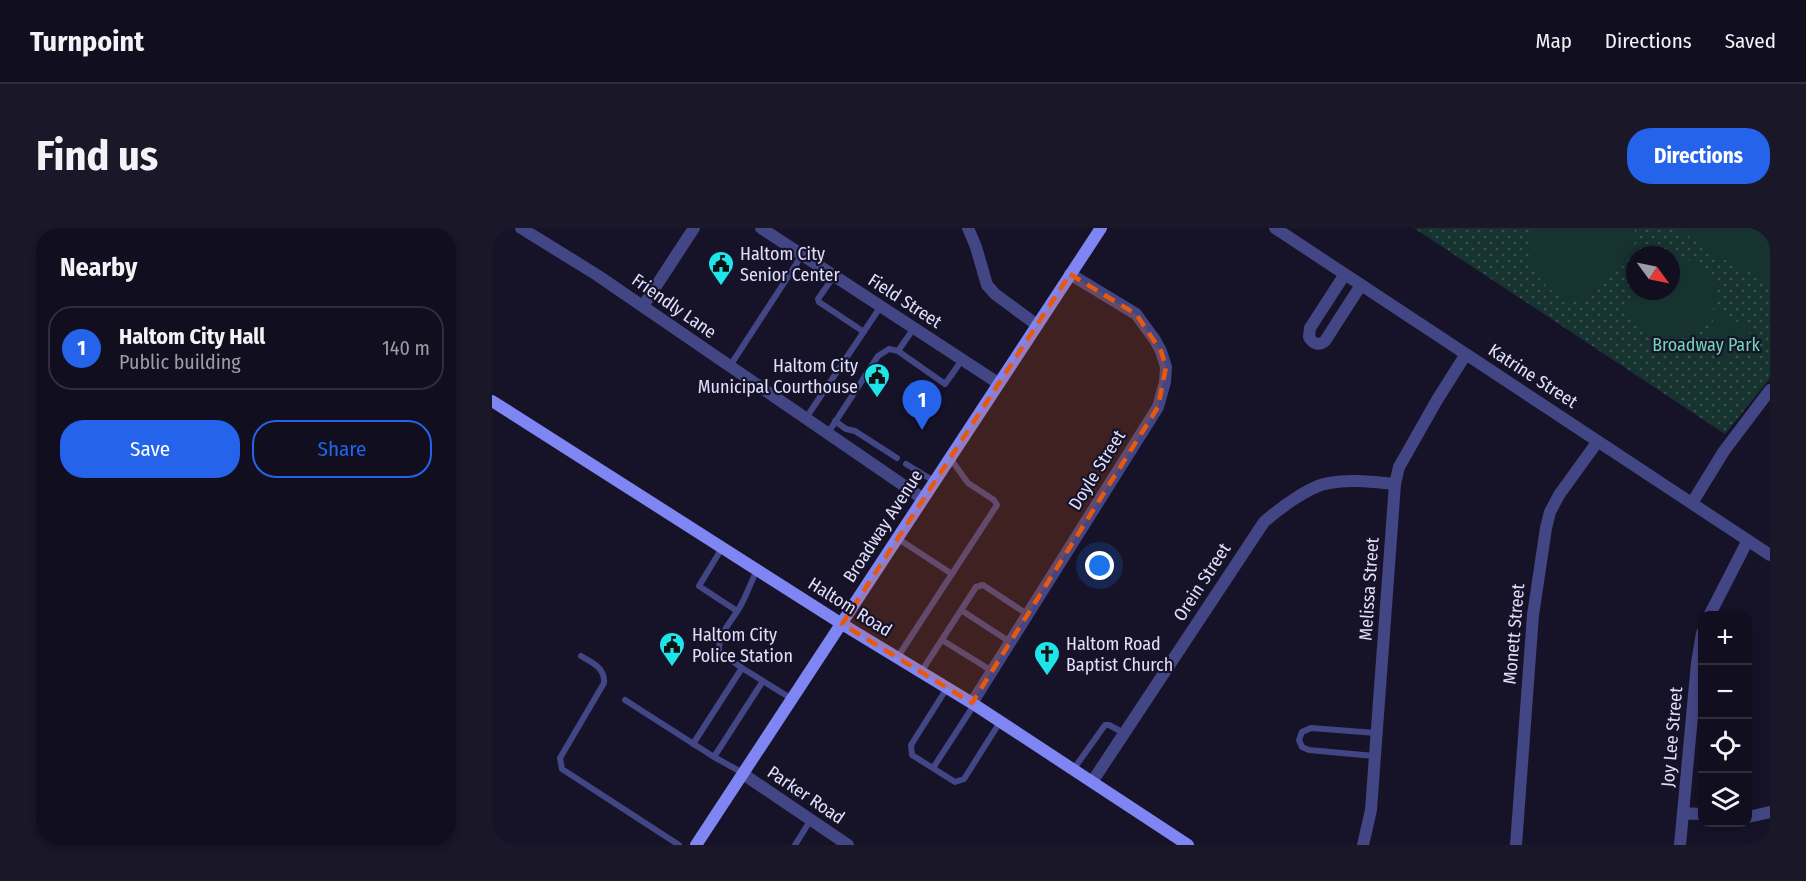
<!DOCTYPE html>
<html lang="en">
<head>
<meta charset="utf-8">
<style>
	:root { --surface:#100e1f; --page:#191728; --text:#f1f3f6; --muted:#9c9ca4; --line:#302e3d; --accent:#2563eb }
	body { margin:0; font-family:"Fira Sans Condensed",sans-serif; background:var(--page); color:var(--text) }
	.controls { position:absolute; right:18px; bottom:18px; display:grid; overflow:hidden; border-radius:12px; box-shadow:0 3px 9px #0003 }
	.controls button { width:54px; height:54px; display:grid; place-items:center; padding:0; border:0; border-bottom:2px solid var(--line); background:var(--surface); color:var(--text); font:30px sans-serif }
	.compass { position:absolute; left:1134px; top:18px; width:54px; height:54px; border-radius:50%; background:var(--surface); box-shadow:0 3px 9px #0003; rotate:123deg }
	.you { position:absolute; left:608px; top:338px; width:21px; height:21px; margin:-15px; border:4px solid #fff; border-radius:50%; background:#1a73e8; box-shadow:0 0 0 9px #1a73e833 }
	.badge { display:grid; place-items:center; width:39px; height:39px; border-radius:50%; background:var(--accent); color:#fff; font-size:20px; font-weight:700 }
	.pin { position:absolute; translate:-50% -50px; filter:drop-shadow(0 2px 3px #0008) }
	.pin::after { content:''; position:absolute; top:32px; width:21px; height:18px; background:inherit; clip-path:polygon(0 0,100% 0,50% 100%) }
	.list { margin:0; padding:0; list-style:none }
	h2 { display:flex; justify-content:space-between; align-items:center; height:78px; margin:0; padding:0 24px; font-size:26px }
	h2 small { font-size:20px; font-weight:400; color:var(--muted) }
	.list li { display:grid; grid-template-columns:39px 1fr auto; gap:18px; align-items:center; box-sizing:border-box; height:84px; margin:0 12px 12px; padding:0 12px; border:2px solid var(--line); border-radius:24px }
	.list b { display:block; font-size:22px; white-space:nowrap }
	.list p { margin:0; font-size:20px; white-space:nowrap; color:var(--muted) }
	.list em { font-size:20px; font-style:normal; color:var(--muted) }
	.actions { display:flex; gap:12px; padding:18px 24px }
	.actions a { flex:1; padding:14px 0; border:2px solid var(--accent); border-radius:24px; text-align:center; font-size:21px; color:var(--accent) }
	.actions .main { background:var(--accent); color:#fff }
	.icon { flex:none; width:33px; height:33px; fill:none; stroke:currentColor; stroke-width:2; stroke-linecap:round; stroke-linejoin:round }
	.map { position:relative; flex:none; width:1278px; height:617px; overflow:hidden; border-radius:24px }
	header { display:flex; align-items:center; gap:36px; box-sizing:border-box; height:84px; padding:0 30px; background:var(--surface); border-bottom:2px solid var(--line) }
	header strong { font-size:28px }
	nav { display:flex; gap:33px; margin-inline-start:auto; font-size:21px }
	.intro { display:flex; align-items:center; justify-content:space-between; box-sizing:border-box; height:144px; padding:0 36px }
	h1 { margin:0; font-size:42px }
	.button { padding:15px 27px; border-radius:24px; background:var(--accent); color:#fff; font-size:21px; font-weight:700 }
	main { display:flex; gap:36px; padding:0 36px }
	aside { flex:1; background:var(--surface); border-radius:24px; box-shadow:0 3px 9px #0003 }
	.map>svg:first-child { display:block }
	.grass { fill:url(#grass-dots); fill-rule:evenodd }
	.garden { fill:#173330 }
	.lines { fill:none; stroke-linecap:round; stroke-linejoin:round }
	.lane { stroke:#434684; stroke-width:6 }
	.street { stroke:#434684; stroke-width:12 }
	.secondary { stroke:#7f85f3; stroke-width:12 }
	.marked { fill:#e8590c; fill-opacity:0.2; stroke:#e8590c; stroke-width:4.5; stroke-dasharray:12 8; stroke-linejoin:round }
	.labels { text-anchor:middle; dominant-baseline:central; stroke-width:4.5; stroke-linejoin:round; paint-order:stroke }
	.poi-label { font-size:18px; fill:#e0dffc; stroke:#161329; text-anchor:start }
	.street-label { font-size:18px; fill:#e0dffc; stroke:#161329 }
	.park-label { font-size:18px; fill:#70d7b5; stroke:#161329 }
</style>
</head>
<body>
<header>
<strong>Turnpoint</strong>
<nav><a>Map</a><a>Directions</a><a>Saved</a></nav>
</header>
<div class="intro"><h1>Find us</h1><a class="button">Directions</a></div>
<main>
<aside>
<h2>Nearby<small></small></h2>
<ul class="list">
<li><span class="badge">1</span><div><b>Haltom City Hall</b><p>Public building</p></div><em>140 m</em></li>
</ul>
<div class="actions"><a class="main">Save</a><a>Share</a></div>
</aside>
<div class="map">
<svg width="1278" height="617" viewBox="0 0 1278 617">
	<defs>
		<pattern id="grass-dots" width="8" height="8" patternUnits="userSpaceOnUse" patternTransform="scale(1.5)"><rect width="8" height="8" fill="#173330"/><path d="M2 2h.1M6 6h.1" fill="none" stroke="#38504f" stroke-width="1.8" stroke-linecap="round"/></pattern>
	</defs>
	<rect width="100%" height="100%" fill="#161329"/>
	<path class="grass" d="M922,0H1278V150L1233,206ZM1143,27H1179V63H1143Z"/>
	<path class="garden" d="M1039,0H1142L1145,11L1132,31L1135,33L1089,74C1053,69 1029,37 1039,0Z
		M1187,0H1278V54L1205,18L1206,15L1188,2Z
		M1174,21L1194,34L1196,32L1198,33L1214,47L1224,59C1224,65 1224,72 1222,78C1220,88 1214,95 1207,101C1180,123 1149,111 1135,81L1143,59V63H1179V27H1162L1165,23Z
		M1227,82L1259,103L1237,135C1216,123 1213,101 1227,82Z"/>
	<g class="lines">
		<path class="lane" d="M342,48L326,71L327,74L372,104
			M406,123L422,100
			M238,138L310,27
			M314,190L389,78
			M343,193L354,201L363,203L405,230
			M336,205L386,128L397,121L406,123L453,156L470,132
			M414,236L442,253
			M405,310L460,346
			M230,320L207,358L245,383
			M469,382L518,414
			M450,412L500,443
			M89,428C101,435 113,440 112,455L68,530L70,541L187,617
			M405,430L505,277L502,272L476,255L458,230
			M250,440L271,453
			M429,444L484,359L491,357L535,386
			M455,460L419,517L420,527L463,554L472,551L508,494
			M133,472L222,529
			M201,516L250,440L227,423C226,405 241,392 249,377C255,366 259,354 265,342
			M882,528L817,522L810,519L807,512L810,504L819,500L884,505
			M441,540L482,477
			M581,542L613,497H617L632,505
			M251,545L222,529L271,453L300,471
			M303,617L318,593"/>
		<path class="street" d="M29,0L105,47L430,270
			M269,0L506,155
			M476,0L484,19L495,57L503,66L545,97
			M783,0L1278,327
			M853,46L818,100L817,109C821,116 827,118 833,113L869,57
			M151,78L202,0
			M1200,275L1232,223L1278,162
			M1217,388L1256,312
			M480,475L666,179L673,154L674,139L669,123L663,112L644,86L578,46
			M251,546L356,617
			M600,554L772,294C787,281 817,258 837,255C859,251 881,254 903,256
			M1191,585L1210,586
			M1256,589L1278,584
			M871,617L879,582L903,256L907,239L945,172L974,126
			M1024,617L1041,387L1054,300L1058,284L1067,267L1106,213
			M1188,617L1205,435L1210,405"/>
		<path class="secondary" d="M0,173L350,396L480,475L696,617
			M204,617L609,0"/>
	</g>
	<path class="marked" d="M578,46L644,86L669,123L674,139L666,179L480,475L350,396Z"/>
	<defs>
		<symbol id="civic-pin" viewBox="-11 -11 22 30"><path d="M0 17L-7.5 6A9.5 9.5 0 1 1 7.5 6Z" fill="#1de5ea" stroke="#161329"/><path d="M-.6-6.5H3V-4.5H.6V-3L4-1V1h2V6H-6V1h2V-1L-.6-3ZM-1.2 2.5V6h2.4V2.5Z" fill="#111"/></symbol>
		<symbol id="church-pin" viewBox="-11 -11 22 30"><path d="M0 17L-7.5 6A9.5 9.5 0 1 1 7.5 6Z" fill="#1de5ea" stroke="#161329"/><path d="M-1.2-6h2.4v3.5h3.3v2.4h-3.3V6h-2.4V-.1h-3.3v-2.4h3.3Z" fill="#111"/></symbol>
	</defs>
	<g fill-rule="evenodd">
		<use href="#civic-pin" x="214" y="21" width="30" height="40"/>
		<use href="#civic-pin" x="370" y="133" width="30" height="40"/>
		<use href="#civic-pin" x="165" y="402" width="30" height="40"/>
		<use href="#church-pin" x="540" y="411" width="30" height="40"/>
	</g>
	<g class="labels">
		<g class="poi-label">
			<text x="248" y="26">Haltom City<tspan x="248" dy="21">Senior Center</tspan></text>
			<text x="366" y="138" text-anchor="end">Haltom City<tspan x="366" dy="21">Municipal Courthouse</tspan></text>
			<text x="200" y="407">Haltom City<tspan x="200" dy="21">Police Station</tspan></text>
			<text x="574" y="416">Haltom Road<tspan x="574" dy="21">Baptist Church</tspan></text>
		</g>
		<g class="street-label">
			<text transform="translate(413 73) rotate(33)">Field Street</text>
			<text transform="translate(182 78) rotate(35)">Friendly Lane</text>
			<text transform="translate(1041 148) rotate(33)">Katrine Street</text>
			<text transform="translate(605 242) rotate(-58)">Doyle Street</text>
			<text transform="translate(391 298) rotate(-57)">Broadway Avenue</text>
			<text transform="translate(710 354) rotate(-57)">Orein Street</text>
			<text transform="translate(877 361) rotate(-86)">Melissa Street</text>
			<text transform="translate(358 379) rotate(32)">Haltom Road</text>
			<text transform="translate(1022 406) rotate(-85)">Monett Street</text>
			<text transform="translate(1180 509) rotate(-85)">Joy Lee Street</text>
			<text transform="translate(314 567) rotate(34)">Parker Road</text>
		</g>
		<g class="park-label">
			<text x="1214" y="117">Broadway Park</text>
		</g>
	</g>
</svg>
<div class="controls">
<button>+</button>
<button>−</button>
<button><svg class="icon" aria-label="locate" viewBox="0 0 24 24"><circle cx="12" cy="12" r="6"/><path d="M12 2v4M12 18v4M2 12h4M18 12h4"/></svg></button>
<button><svg class="icon" aria-label="layers" viewBox="0 0 24 24"><path d="M12 4l9 5-9 5-9-5zM3 14l9 5 9-5"/></svg></button>
</div>
<svg class="compass" viewBox="-18 -18 36 36"><path d="M0-13l5 13h-10z" fill="#e53935"/><path d="M0 13l5-13h-10z" fill="#9c9ca4"/></svg>
<div class="you"></div>
<div class="pin badge" style="left:430px;top:202px">1</div>
</div>
</main>
</body>
</html>
